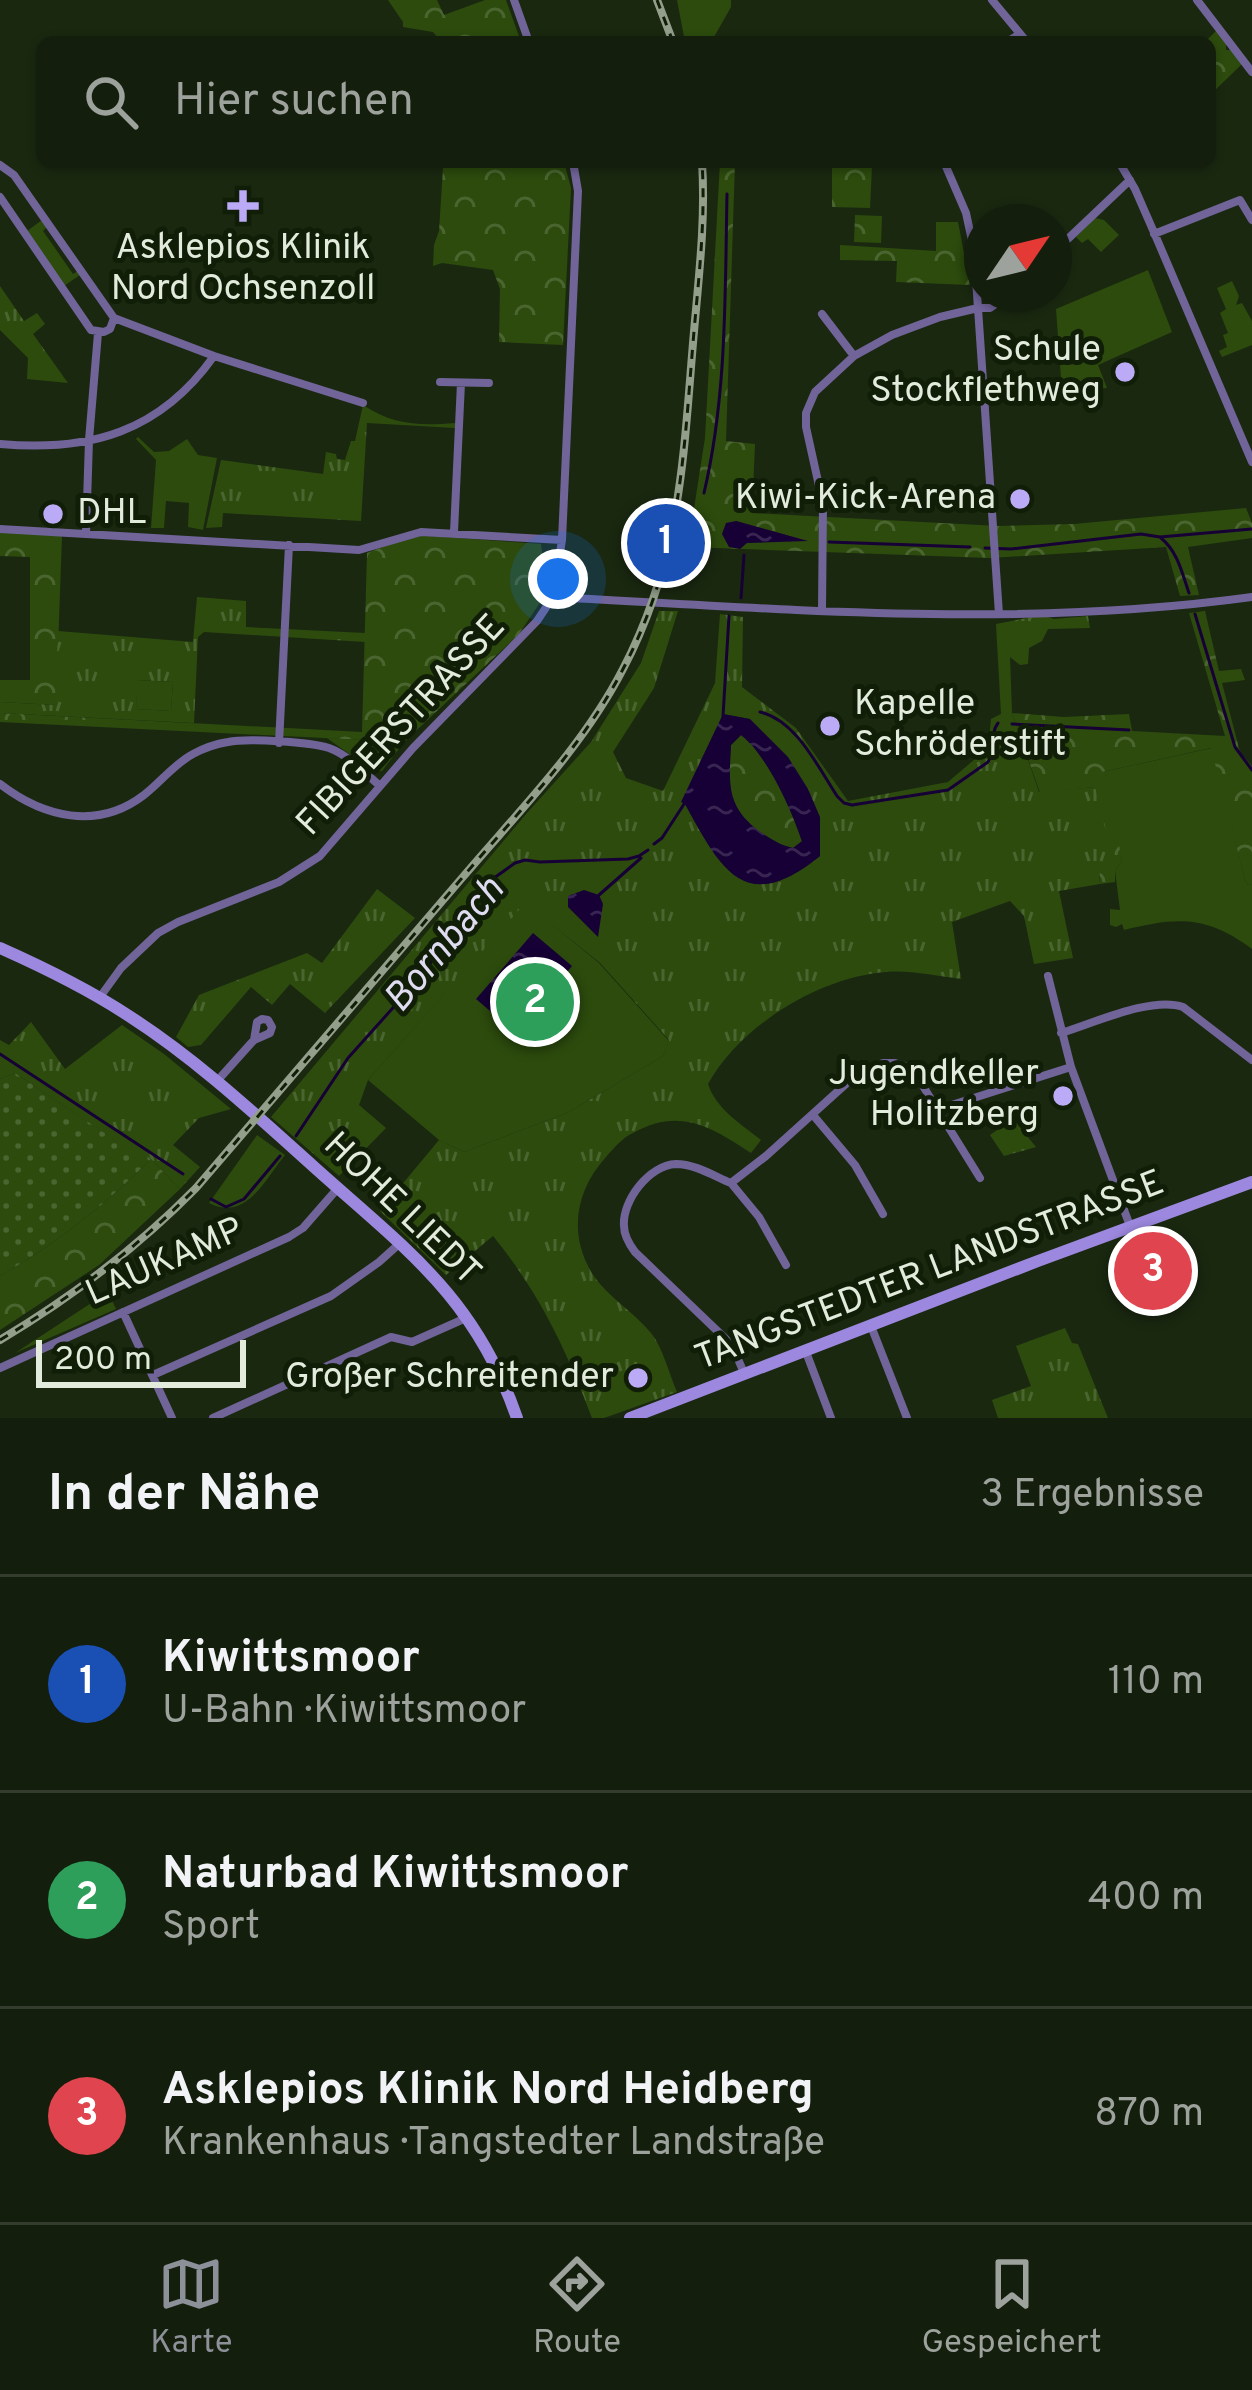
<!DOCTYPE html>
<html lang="de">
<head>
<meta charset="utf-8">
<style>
	:root { --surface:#141e0c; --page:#212b1a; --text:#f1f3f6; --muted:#9da29d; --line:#333c2d; --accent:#8c9099 }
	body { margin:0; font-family:Overpass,sans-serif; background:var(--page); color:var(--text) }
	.compass { position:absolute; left:964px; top:204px; width:108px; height:108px; border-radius:50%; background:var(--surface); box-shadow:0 3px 9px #0004; rotate:55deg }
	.scale { position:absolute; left:36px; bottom:30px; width:210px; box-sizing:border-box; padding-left:12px; border:6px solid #e2ebdc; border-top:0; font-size:33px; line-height:42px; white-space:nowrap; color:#e2ebdc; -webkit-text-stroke:9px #111e07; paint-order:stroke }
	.you { position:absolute; left:558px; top:579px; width:42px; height:42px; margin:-30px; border:9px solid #fff; border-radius:50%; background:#1a73e8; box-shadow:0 0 0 18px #1a73e833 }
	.badge { display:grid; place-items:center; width:78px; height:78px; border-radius:50%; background:var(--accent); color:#fff; font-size:39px; font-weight:700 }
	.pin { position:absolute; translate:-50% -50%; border:6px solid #fff; box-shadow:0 3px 12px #0006 }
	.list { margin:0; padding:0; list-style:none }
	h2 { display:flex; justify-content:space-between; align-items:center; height:156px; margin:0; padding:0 48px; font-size:51px }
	h2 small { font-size:39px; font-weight:400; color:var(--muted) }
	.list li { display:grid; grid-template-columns:78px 1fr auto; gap:36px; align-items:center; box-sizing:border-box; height:216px; padding:0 48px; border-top:3px solid var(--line) }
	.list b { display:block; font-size:45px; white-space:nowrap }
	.list p { margin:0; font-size:39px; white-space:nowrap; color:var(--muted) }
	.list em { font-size:39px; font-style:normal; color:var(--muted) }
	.icon { flex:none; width:66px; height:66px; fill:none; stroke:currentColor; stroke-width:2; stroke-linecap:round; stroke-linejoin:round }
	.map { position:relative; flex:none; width:1252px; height:1418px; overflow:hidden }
	.search { position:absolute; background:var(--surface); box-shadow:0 3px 9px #0004; left:36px; right:36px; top:36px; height:132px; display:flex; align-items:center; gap:30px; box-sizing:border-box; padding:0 42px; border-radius:18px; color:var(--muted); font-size:45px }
	.sheet { height:804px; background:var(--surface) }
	nav { display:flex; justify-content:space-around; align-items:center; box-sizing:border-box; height:168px; border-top:3px solid var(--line); background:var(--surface); font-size:33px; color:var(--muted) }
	nav a { display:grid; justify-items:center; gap:6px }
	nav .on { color:var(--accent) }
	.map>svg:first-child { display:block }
	.grass { fill:#2c4b0d }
	.forest { fill:url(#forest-crowns); fill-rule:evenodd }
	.park { fill:url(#park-tufts); fill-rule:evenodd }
	.garden { fill:url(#garden-dots) }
	.water { fill:url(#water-ripples); fill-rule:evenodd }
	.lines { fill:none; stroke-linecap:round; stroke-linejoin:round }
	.stream { stroke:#160036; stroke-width:3 }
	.street { stroke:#706499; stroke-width:8 }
	.secondary { stroke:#9c88de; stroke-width:12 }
	.rail-casing { stroke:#939e8b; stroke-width:8 }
	.rail { stroke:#111e07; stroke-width:3; stroke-dasharray:9; stroke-linecap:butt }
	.poi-dot { fill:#bbaaf6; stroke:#111e07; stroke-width:4.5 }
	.labels { text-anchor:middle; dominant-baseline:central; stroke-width:10; stroke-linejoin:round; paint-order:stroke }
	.poi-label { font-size:36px; fill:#e2ebdc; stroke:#111e07; text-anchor:end }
	.street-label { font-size:36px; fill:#e2ebdc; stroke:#111e07 }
	.water-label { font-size:39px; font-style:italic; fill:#dfdbf1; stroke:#111e07 }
</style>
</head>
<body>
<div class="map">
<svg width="1252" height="1418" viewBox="0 0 1252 1418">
	<defs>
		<pattern id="forest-crowns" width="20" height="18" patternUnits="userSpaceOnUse" patternTransform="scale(3)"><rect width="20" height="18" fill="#2c4b0d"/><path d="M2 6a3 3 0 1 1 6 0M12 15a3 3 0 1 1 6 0" fill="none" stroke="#4a6530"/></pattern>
		<pattern id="park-tufts" width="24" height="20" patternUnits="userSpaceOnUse" patternTransform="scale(3)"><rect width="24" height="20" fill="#2c4b0d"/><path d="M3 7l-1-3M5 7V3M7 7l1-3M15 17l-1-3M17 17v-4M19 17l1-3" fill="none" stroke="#4a6530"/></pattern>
		<pattern id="garden-dots" width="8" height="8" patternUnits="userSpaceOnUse" patternTransform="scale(3)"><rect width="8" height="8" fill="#2c4b0d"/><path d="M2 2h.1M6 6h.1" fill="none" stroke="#4a6530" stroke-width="1.8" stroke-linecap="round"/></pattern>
		<pattern id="water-ripples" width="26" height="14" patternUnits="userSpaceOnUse" patternTransform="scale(3)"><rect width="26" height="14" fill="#160036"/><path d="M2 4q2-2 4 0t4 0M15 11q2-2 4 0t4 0" fill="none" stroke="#382552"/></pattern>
	</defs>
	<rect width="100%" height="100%" fill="#1a2810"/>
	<path class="grass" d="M677,0H731V7L714,37V42H685Z
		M1095,218L1104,220L1119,235L1101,252L1088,239L1082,243L1076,237Z
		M42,220L47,227L43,231L73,274L78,271L80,275L64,286L27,231Z
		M1148,270L1172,332L1098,365L1107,388L1062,392L1056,309Z
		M1232,281L1239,296L1236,305L1242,303L1252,321V345L1222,357L1219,351L1227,347L1223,335L1228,333L1220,313L1226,309L1217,288Z
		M138,437L154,452L169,451L187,439L198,455L217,458L203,530L188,527L189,503L166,501L164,528H151L156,460L136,439Z
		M137,680L173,682L171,711L136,709Z
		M1212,748L1246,883L1252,885V949C1206,915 1177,917 1124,930L1122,924L1116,927L1110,925V909L1120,910L1115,871L1122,860L1102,772Z
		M525,902L599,963L669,1041L663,1056L569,1112L464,1152L439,1140L368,1080Z
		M257,1135L285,1155C264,1181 246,1222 209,1203Z
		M108,1292L116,1309L15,1353Z"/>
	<path class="forest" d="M388,0H437L444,15L485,0H506L521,42H441L433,32L403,27V22Z
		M1216,31L1226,44V50H1231L1242,64L1210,95V42H1205Z
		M393,162H564L571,188L563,345L499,342L500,289L493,270L442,263L433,266L434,245L439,231L443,168Z
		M720,162H735L726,441L755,444L752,513L998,526L1074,524L1246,508L1252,523V538L1188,547L1199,595L1180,596L1166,547L990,558L688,547L705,438ZM736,521L803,540L746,543Z
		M832,164L872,165L870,208L832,207Z
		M855,215L882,216L881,243L854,242Z
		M936,222H958L970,285L896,282L897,261L840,260V245L936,251Z
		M0,531L62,535L56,705L0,702V680H30V557L0,556Z
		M414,535L541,544L547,592L519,634L404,742L0,722V713L362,732L367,553Z
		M1205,611L1219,671L1241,669L1245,680L1222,683L1240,752L1252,766V885L1246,883L1211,748L1102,772L1109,792L1122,860L1115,871V882L1100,884L1094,787L1040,793L1012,713L1064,717L1129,714L1132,731L1225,736L1189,613Z
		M741,735C768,756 792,810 802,842L793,848C779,845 771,839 759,831C725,806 729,784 731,745Z
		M151,1159L180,1189L99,1265L0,1330V1276C56,1244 105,1205 151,1159Z"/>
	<path class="park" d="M0,286L24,321L37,313L45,324L33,334L68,383L27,379L28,358L0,330Z
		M363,405C393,425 419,426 455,423V428L367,423L361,521L223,513L222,527L206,528L221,460L323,474L326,452L336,454L337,459L345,460L351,441H355Z
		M197,597L246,601V627L365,633V642L204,632L198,637L194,723L0,713V702L55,705L58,631L193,642ZM138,680L173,682L171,711L136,709Z
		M659,611H678L654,688L613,752L626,778L663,791L715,683L720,614L743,617L742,687L796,728L848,801L948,782L988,748L991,719L1001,714L996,624L1042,615L1054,619L1088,616L1090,628L1048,629L1042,641L1029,648L1028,664L1020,665L1010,657L1012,713L1039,792L1095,787L1112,856L1099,874L1100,884L1059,891L1073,958L1034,964L1024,916L1010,901L952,922L961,979C937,976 910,970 886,972C819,977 740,1026 708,1084C716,1109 741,1124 761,1140L751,1153C711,1127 680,1107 633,1133C622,1138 614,1148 606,1157C575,1191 568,1235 593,1275C608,1297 634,1312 651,1333C663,1348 669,1374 677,1392L604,1418H592C566,1349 540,1294 493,1236L446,1275L380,1211L439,1140L464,1152L569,1112L663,1056L669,1040L600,963L525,903L368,1080L359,1105L386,1128L339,1176L271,1117L527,813L591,742L641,663ZM723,714L750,719L820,856C746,916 721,869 685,804Z
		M327,738L404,742L382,771H373Z
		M377,889L415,918L325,1013L290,984L272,1005L251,987L201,1045L188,1047L176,1037L199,995L307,953L322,963Z
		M31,1022L65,1069L122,1025L164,1054L231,1109L199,1118L173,1145L200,1167L180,1189L151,1159L119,1143L15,1073L0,1079V1040L9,1045Z
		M1013,1119L1036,1147L1004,1156L990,1135Z
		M1065,1328L1072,1343L1078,1344L1108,1418H998L992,1400L1031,1386L1016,1346Z"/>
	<path class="garden" d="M15,1073L118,1142L123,1140L151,1159C105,1205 56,1244 0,1276V1079Z"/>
	<path class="water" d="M736,521L808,541L747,543L740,549L729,547L722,534L726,523Z
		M723,714L750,719L788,757L808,789L820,817V856C745,917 721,870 685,804L681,802ZM741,735C767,755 792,811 802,841L793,848C779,845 771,839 759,831C726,806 729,784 731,745Z
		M584,890L599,895L603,904L598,937L568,907V896Z
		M533,933L572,966L516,1033L476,999Z"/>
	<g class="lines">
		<path class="stream" d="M704,493C727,396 725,293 727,194
			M1161,538C1178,552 1182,573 1189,593
			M829,542L970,547
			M985,548L1011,549L1141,534L1160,537L1252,529
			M741,598L744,555
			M1195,614L1235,747L1252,770
			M760,712C796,720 818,767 837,796L844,803L852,805L948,790L988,762C996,750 989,735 998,723
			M723,716L729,616
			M1012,724L1129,730
			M654,844L662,838L686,801
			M599,895L641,858
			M0,1054L183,1174
			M296,1136L348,1058L426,971L441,944L494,878L515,863L525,860L540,862L628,859L639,856L648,850
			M211,1199L226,1207L244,1199L280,1156"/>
		<path class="street" d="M514,0L529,42
			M992,0L1027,42
			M1197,0L1252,72
			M1007,42L1020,34
			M944,162L966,213L974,250L999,614
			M1119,162L1135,189L1156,237L1252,462
			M0,165L14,175L114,318
			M0,197L91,330L104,332L110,329L114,318
			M1154,234L1240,200L1252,220
			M1054,252L1130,180
			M822,314L854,356
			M114,318L214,356L363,403
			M440,382L489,383
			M0,444C90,452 160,432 214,356
			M0,529L359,550L421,532L562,540
			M454,532L461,383
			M86,534L89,440L98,333
			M553,597C785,609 1021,629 1252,597
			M822,609L823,504L806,427V413L815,392L854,356L892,335L940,317L978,308H990L1010,294
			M279,743L289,545
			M0,784C43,817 97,831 144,795C161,782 174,764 193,754C204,748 215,744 228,742C247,738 310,742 329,748C348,755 365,773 380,786
			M1048,976L1071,1067L1130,1226
			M100,997L121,968L158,933L178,922L279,882L320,856L413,748L537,621L553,597L562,540L578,191L573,162
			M1061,1033C1094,1023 1152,996 1183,1007L1252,1060
			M218,1080L254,1040L270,1033L272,1027L268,1020L262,1019L257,1022L254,1040
			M939,1109L1071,1067
			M813,1115L855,1165L883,1214
			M731,1183L759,1217L786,1265
			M123,1312L172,1418
			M871,1326L907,1418
			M806,1352L831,1418
			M0,1368L289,1237L303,1228L338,1188
			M744,1373L732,1345L635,1252C629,1244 624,1236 624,1226C622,1201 649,1165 676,1164C695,1164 714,1176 731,1183L766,1156L857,1074L883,1063H895L905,1066L918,1078L980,1178
			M153,1375L331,1296L379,1262L399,1244
			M213,1418L391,1337L412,1342L466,1318"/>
		<path class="secondary" d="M0,948C45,968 88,989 129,1016C196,1059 255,1114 313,1166C404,1248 475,1296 517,1418
			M630,1418L1038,1261L1252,1182"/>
		<defs>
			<path id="rail" d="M657,0L673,42
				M0,1340C72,1297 137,1248 196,1188C285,1085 374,982 462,878C518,812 583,747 623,669C680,560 683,463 693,343C698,283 706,222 702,162"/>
		</defs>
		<use href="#rail" class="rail-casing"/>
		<use href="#rail" class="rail"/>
	</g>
	<g class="poi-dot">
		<path d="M237 188h12v12h12v12h-12v12h-12v-12h-12v-12h12z"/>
		<circle cx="1125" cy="372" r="12"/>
		<circle cx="1020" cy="499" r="12"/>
		<circle cx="53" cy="514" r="12"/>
		<circle cx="830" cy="726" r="12"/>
		<circle cx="1063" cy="1096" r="12"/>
		<circle cx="638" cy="1378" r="12"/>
	</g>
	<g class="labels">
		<g class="poi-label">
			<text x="243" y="249" text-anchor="middle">Asklepios Klinik<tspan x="243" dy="41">Nord Ochsenzoll</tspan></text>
			<text x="1101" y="351">Schule<tspan x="1101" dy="41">Stockflethweg</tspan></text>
			<text x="996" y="499">Kiwi-Kick-Arena</text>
			<text x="77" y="514" text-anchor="start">DHL</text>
			<text x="854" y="705" text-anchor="start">Kapelle<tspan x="854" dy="41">Schröderstift</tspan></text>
			<text x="1039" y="1075">Jugendkeller<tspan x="1039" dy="41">Holitzberg</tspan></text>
			<text x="614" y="1378">Großer Schreitender</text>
		</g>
		<g class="street-label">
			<text transform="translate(402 726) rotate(-47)">FIBIGERSTRASSE</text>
			<text transform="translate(401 1210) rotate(44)">HOHE LIEDT</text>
			<text transform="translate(165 1263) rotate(-24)">LAUKAMP</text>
			<text transform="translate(930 1272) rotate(-21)">TANGSTEDTER LANDSTRASSE</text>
		</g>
		<g class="water-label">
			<text transform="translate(446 946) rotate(-50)">Bornbach</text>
		</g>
	</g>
</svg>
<svg class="compass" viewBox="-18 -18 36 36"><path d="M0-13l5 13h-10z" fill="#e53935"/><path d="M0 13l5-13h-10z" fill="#9da29d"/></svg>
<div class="scale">200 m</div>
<div class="you"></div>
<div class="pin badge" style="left:666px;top:543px;background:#1a4fb4">1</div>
<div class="pin badge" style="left:535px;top:1002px;background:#2e9e5b">2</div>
<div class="pin badge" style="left:1153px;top:1271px;background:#e0444e">3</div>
<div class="search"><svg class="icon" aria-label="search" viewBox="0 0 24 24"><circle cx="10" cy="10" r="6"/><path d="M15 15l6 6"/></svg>Hier suchen</div>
</div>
<section class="sheet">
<h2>In der Nähe<small>3 Ergebnisse</small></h2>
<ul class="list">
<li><span class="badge" style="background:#1a4fb4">1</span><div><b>Kiwittsmoor</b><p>U-Bahn · Kiwittsmoor</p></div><em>110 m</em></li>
<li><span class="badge" style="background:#2e9e5b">2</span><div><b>Naturbad Kiwittsmoor</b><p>Sport</p></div><em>400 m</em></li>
<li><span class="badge" style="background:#e0444e">3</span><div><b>Asklepios Klinik Nord Heidberg</b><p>Krankenhaus · Tangstedter Landstraße</p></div><em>870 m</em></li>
</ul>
</section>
<nav>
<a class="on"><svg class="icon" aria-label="map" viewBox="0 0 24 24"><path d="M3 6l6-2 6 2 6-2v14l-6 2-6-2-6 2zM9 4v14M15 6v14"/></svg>Karte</a>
<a><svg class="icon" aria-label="directions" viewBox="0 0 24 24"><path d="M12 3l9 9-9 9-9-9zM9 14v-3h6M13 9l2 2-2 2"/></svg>Route</a>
<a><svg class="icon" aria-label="saved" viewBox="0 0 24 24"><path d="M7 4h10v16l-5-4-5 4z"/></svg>Gespeichert</a>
</nav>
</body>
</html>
